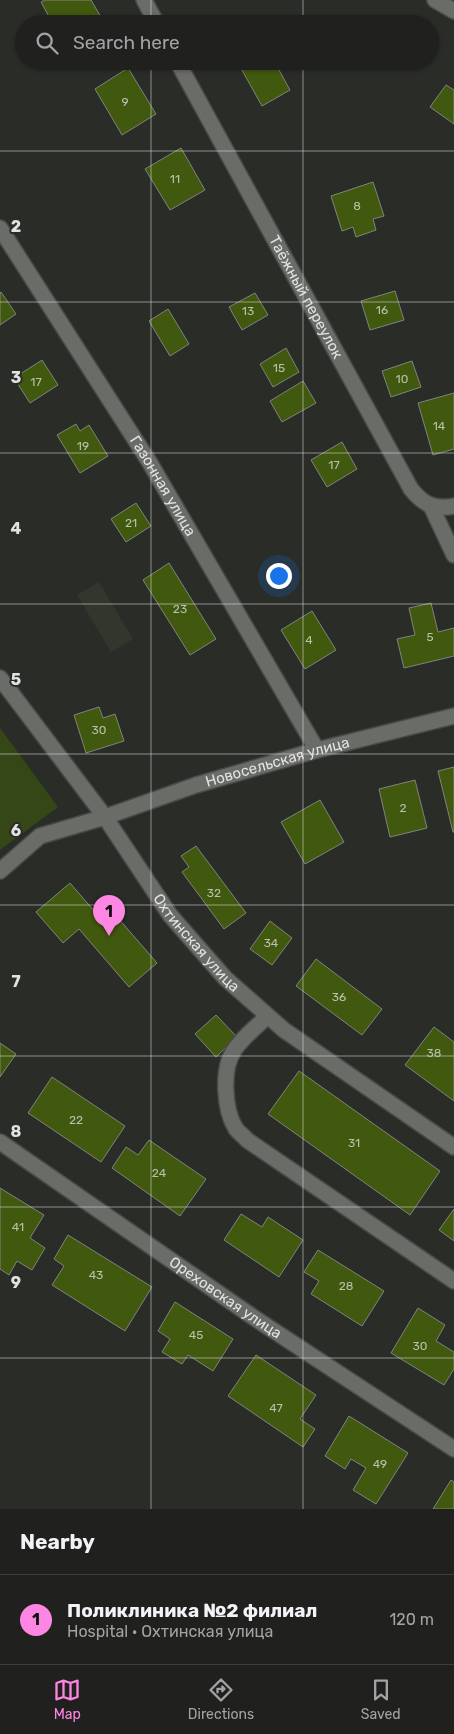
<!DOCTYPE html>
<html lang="en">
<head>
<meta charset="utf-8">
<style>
	:root { --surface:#20211e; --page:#282927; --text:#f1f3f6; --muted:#a2a3a4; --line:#3d3e3c; --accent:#fd86e2 }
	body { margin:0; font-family:Rubik,sans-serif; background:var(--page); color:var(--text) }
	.you { position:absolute; left:278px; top:575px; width:18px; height:18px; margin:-12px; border:4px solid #fff; border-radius:50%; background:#1a73e8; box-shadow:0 0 0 8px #1a73e833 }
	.badge { display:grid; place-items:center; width:32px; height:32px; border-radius:50%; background:var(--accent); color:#111; font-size:16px; font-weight:700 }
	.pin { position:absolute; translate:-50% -41px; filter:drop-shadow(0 1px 2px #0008) }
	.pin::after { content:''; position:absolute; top:26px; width:18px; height:15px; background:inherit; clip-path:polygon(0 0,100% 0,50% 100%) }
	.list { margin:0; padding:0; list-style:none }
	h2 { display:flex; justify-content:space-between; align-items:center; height:65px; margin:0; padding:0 20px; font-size:21px }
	h2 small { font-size:16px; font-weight:400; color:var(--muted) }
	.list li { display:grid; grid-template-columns:32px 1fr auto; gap:15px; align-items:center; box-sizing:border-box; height:90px; padding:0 20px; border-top:1px solid var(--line) }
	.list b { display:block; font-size:19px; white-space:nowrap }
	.list p { margin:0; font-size:16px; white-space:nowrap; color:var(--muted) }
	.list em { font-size:16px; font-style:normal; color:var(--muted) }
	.icon { flex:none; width:28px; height:28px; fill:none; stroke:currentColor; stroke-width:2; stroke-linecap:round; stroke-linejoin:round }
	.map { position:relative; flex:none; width:454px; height:1509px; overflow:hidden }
	.search { position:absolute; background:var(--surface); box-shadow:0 1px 4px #0004; left:15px; right:15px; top:15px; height:55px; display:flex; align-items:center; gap:12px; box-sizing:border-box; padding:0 18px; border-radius:28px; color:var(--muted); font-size:19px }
	.sheet { height:155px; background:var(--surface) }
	nav { display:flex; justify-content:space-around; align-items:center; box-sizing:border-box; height:70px; border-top:1px solid var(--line); background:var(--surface); font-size:14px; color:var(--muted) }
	nav a { display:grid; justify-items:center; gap:2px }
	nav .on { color:var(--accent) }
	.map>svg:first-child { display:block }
	.built { fill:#32362d }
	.green { fill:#354617 }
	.building { fill:#41580f; stroke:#81837f }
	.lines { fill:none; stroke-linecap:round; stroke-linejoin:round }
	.minor-casing { stroke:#494a47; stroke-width:18 }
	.minor { stroke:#6a6c68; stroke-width:15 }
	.grid { fill:none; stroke:#e2e3e1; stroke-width:1; stroke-opacity:0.55 }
	.labels { text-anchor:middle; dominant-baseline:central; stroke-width:4; stroke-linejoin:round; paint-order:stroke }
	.number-label { font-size:12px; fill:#bac0ac }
	.street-label { font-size:15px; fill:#e2e3e1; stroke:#2a2c28 }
	.grid-label { font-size:16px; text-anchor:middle; font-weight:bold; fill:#e2e3e1; stroke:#2a2c28; stroke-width:4; stroke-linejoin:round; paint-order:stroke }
</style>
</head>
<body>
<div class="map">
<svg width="454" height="1509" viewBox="0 0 454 1509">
	<rect width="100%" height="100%" fill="#2a2c28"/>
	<path class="built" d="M99,582L133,639L111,652L77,595Z"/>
	<path class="green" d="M0,728L58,807L0,850Z"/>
	<path class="building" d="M45,0H91L105,24H75L71,16L58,24H53L41,2Z
		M241,61H274L290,90L262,106L238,63Z
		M128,68L156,114L122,135L95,89Z
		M446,85L454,90V124L430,107Z
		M181,148L205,190L170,210L145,169Z
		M373,182L384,216L373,219L376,230L356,237L353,227L342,231L331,196Z
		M395,291L404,320L370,330L361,301Z
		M1,292L16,314L0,325V293Z
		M255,293L268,315L242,330L229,307Z
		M168,309L189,344L170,356L149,321Z
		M286,348L299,372L273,387L260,364Z
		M42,360L58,385L30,403L14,378Z
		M412,361L421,387L391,397L382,371Z
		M303,381L316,403L282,422L270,401Z
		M454,393V449L433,455L418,403Z
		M76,424L80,431L89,425L108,456L80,473L57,435Z
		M342,442L357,469L327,487L311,460Z
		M136,503L151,526L126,542L111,519Z
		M169,563L216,639L190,655L143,580Z
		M431,603L438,632L454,628V656L404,668L397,639L415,635L409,608Z
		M312,611L336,650L305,669L281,630Z
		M99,707L103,718L115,714L124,741L86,753L74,715Z
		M454,767V832H453L438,771Z
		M415,780L427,828L390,837L379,789Z
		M320,800L344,842L305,864L281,822Z
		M196,846L246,913L224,929L182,872L189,867L181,856Z
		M70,883L95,912L105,903L157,963L129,987L79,929L63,943L36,912Z
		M270,921L292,938L272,965L250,949Z
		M316,959L382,1009L362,1035L296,986Z
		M216,1015L237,1037L216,1057L195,1034Z
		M434,1027L454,1042V1101L405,1065Z
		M0,1043L16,1054L0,1077Z
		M299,1071L440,1171L410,1215L268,1114Z
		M52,1077L125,1126L101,1162L28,1113Z
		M149,1140L206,1179L180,1216L112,1168L126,1147L138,1155Z
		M0,1188L44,1215L30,1238L45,1248L32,1270L17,1261L9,1275L0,1269Z
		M454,1209V1241L439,1230Z
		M241,1214L262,1227L268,1217L303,1240L279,1277L224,1240Z
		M68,1235L152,1287L125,1331L52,1285L64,1266L54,1259Z
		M318,1250L384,1291L362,1326L311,1294L319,1281L304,1272Z
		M175,1302L233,1339L213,1371L188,1355L182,1364L162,1352L170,1339L158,1331Z
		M418,1308L445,1325L436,1341L454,1352V1369L444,1385L391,1353Z
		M256,1355L316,1395L300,1419L315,1429L303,1447L228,1396Z
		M349,1416L408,1453L376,1504L353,1490L366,1468L351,1459L345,1469L325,1456Z
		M451,1480L454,1482V1509H433Z"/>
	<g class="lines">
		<defs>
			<g id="minor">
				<path d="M144,0L157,24"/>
				<path d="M435,0L454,11"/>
				<path id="s1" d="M177,61L411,489C423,504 434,510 454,506"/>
				<path id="s2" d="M0,228L150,463L317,750"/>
				<path d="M431,506L454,555"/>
				<path id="s3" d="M0,678L105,817L170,915L225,978L284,1030L454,1147"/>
				<path id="s4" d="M0,871L40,836L105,817L196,785L317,750L454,716"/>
				<path d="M268,1016C257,1026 243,1037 235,1049C221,1068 224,1110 236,1129C239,1133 244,1136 247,1140L454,1281"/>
				<path id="s5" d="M0,1142L256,1319L454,1449"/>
			</g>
		</defs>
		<use href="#minor" class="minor-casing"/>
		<use href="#minor" class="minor"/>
	</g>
	<path class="grid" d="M151,0V24M303,0V24M151,61V1509M303,61V1509M0,151H454M0,302H454M0,453H454M0,604H454M0,754H454M0,905H454M0,1056H454M0,1207H454M0,1358H454"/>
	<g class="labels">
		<g class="number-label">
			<text x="125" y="102">9</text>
			<text x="175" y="179">11</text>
			<text x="357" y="206">8</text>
			<text x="382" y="310">16</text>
			<text x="248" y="311">13</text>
			<text x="279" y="368">15</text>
			<text x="402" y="379">10</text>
			<text x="36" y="382">17</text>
			<text x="439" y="426">14</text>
			<text x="83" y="446">19</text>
			<text x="334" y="465">17</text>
			<text x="131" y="523">21</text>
			<text x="180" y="609">23</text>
			<text x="430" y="637">5</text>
			<text x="309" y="640">4</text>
			<text x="99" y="730">30</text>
			<text x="403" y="808">2</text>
			<text x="214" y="893">32</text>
			<text x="271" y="943">34</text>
			<text x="339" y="997">36</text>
			<text x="434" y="1053">38</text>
			<text x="76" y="1120">22</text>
			<text x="354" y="1143">31</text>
			<text x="159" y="1173">24</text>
			<text x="18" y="1227">41</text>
			<text x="96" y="1275">43</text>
			<text x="346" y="1286">28</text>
			<text x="196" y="1335">45</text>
			<text x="420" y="1346">30</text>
			<text x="276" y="1408">47</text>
			<text x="380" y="1464">49</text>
		</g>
		<g class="street-label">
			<text stroke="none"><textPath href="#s1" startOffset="269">Таёжный переулок</textPath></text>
			<text stroke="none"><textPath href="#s2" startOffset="305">Газонная улица</textPath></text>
			<text stroke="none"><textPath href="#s4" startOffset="302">Новосельская улица</textPath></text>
			<text stroke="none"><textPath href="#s3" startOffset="330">Охтинская улица</textPath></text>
			<text stroke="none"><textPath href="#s5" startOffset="274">Ореховская улица</textPath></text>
		</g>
	</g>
	<g class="grid-label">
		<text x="16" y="232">2</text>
		<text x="16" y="383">3</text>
		<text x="16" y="534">4</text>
		<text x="16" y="685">5</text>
		<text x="16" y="836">6</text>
		<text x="16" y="987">7</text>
		<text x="16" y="1137">8</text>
		<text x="16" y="1288">9</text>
	</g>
</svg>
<div class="you"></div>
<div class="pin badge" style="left:109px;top:936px">1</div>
<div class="search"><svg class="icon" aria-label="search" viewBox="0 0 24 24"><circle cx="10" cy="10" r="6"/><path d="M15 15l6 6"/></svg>Search here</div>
</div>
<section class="sheet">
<h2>Nearby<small></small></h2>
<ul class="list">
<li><span class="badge">1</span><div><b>Поликлиника №2 филиал</b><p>Hospital · Охтинская улица</p></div><em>120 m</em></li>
</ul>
</section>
<nav>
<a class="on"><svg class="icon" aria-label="map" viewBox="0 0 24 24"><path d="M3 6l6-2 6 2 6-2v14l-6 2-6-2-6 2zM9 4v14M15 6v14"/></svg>Map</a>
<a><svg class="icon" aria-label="directions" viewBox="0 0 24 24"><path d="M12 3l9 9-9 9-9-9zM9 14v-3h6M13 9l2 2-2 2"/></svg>Directions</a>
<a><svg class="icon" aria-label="saved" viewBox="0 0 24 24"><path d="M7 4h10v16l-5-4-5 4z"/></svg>Saved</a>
</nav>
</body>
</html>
